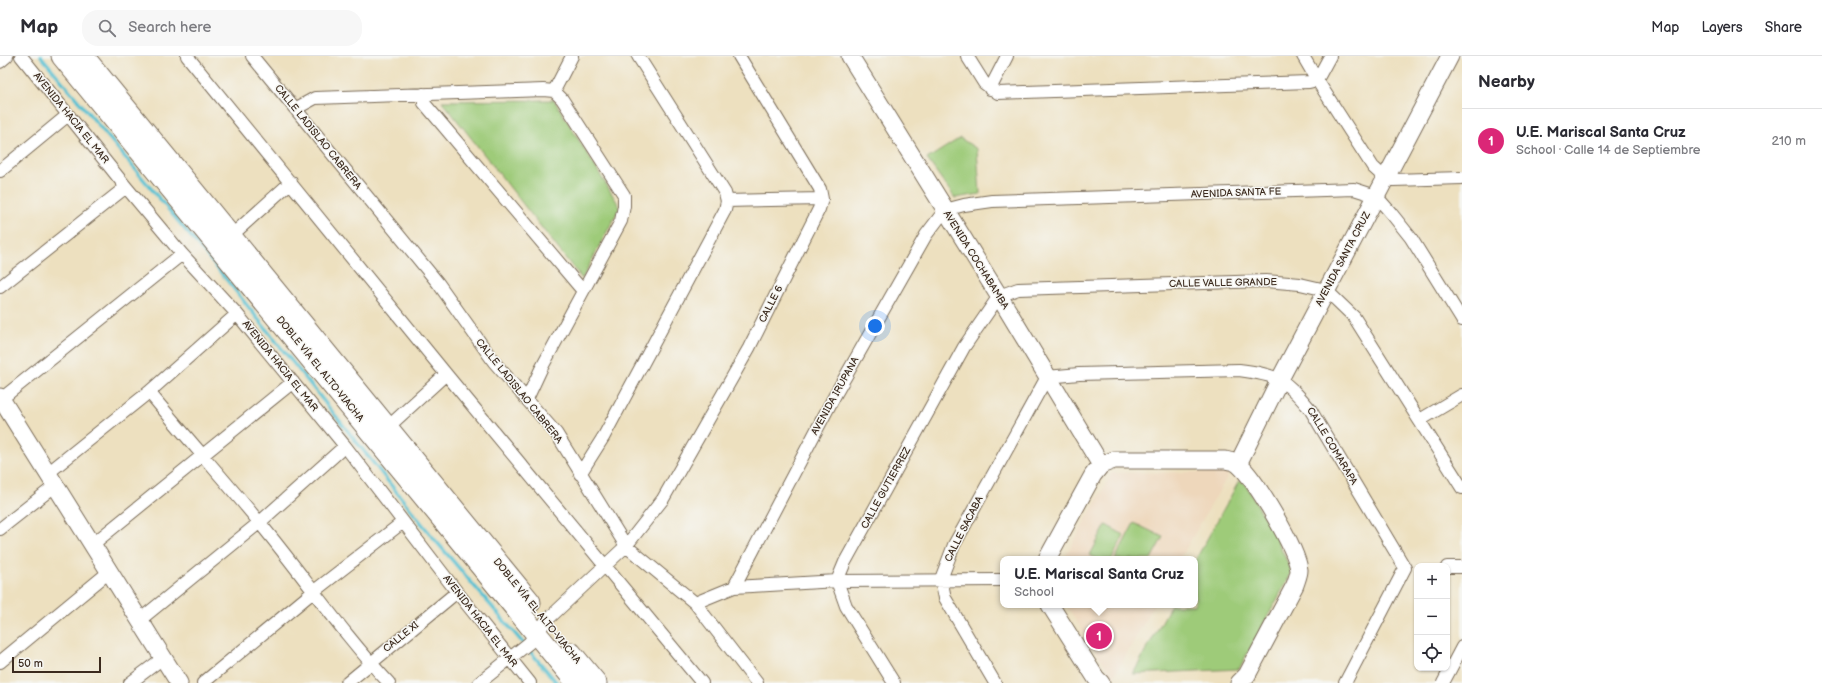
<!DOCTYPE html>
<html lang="en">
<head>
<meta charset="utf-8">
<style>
	:root { --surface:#fff; --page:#f7f7f7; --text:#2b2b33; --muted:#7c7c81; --line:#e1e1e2; --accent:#db2777 }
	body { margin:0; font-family:"Balsamiq Sans",sans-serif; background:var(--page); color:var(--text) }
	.controls { position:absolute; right:12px; bottom:12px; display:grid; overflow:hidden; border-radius:8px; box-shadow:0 1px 3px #0004 }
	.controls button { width:36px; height:36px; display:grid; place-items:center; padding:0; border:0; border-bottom:1px solid var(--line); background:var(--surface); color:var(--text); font:20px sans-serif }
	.scale { position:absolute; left:12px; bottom:10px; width:89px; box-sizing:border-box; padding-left:4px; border:2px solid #3b2a1e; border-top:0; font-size:11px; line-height:14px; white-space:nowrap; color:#3b2a1e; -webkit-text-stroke:3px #f6f6f2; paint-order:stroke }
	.you { position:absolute; left:875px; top:270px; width:14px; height:14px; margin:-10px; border:3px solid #fff; border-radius:50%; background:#1a73e8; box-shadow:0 0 0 6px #1a73e833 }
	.badge { display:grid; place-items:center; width:26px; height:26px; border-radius:50%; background:var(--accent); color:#fff; font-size:13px; font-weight:700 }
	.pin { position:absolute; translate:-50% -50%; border:2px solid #fff; box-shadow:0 1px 4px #0006 }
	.popup { position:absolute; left:1000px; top:500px; width:198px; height:52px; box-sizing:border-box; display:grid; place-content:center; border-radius:8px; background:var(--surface); filter:drop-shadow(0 1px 3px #0005); font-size:13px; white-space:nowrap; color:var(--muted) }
	.popup b { font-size:15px; color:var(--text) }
	.popup::after { content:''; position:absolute; left:50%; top:100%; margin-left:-8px; border:8px solid transparent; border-top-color:var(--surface) }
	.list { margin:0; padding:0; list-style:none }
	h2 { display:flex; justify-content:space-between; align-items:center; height:52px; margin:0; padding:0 16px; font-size:17px }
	h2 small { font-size:13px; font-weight:400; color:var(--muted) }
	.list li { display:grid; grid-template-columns:26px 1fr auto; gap:12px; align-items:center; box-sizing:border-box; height:64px; padding:0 16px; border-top:1px solid var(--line) }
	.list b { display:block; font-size:15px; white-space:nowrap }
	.list p { margin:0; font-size:13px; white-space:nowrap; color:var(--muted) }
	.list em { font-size:13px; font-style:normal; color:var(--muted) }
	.icon { flex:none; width:22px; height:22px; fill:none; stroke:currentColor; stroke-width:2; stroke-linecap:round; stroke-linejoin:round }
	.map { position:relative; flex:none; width:1462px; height:627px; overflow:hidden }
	header { display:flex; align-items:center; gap:24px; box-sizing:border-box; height:56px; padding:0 20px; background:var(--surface); border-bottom:1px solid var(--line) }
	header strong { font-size:19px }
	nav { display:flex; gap:22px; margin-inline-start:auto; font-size:14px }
	.search { width:280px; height:36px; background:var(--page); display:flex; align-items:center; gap:10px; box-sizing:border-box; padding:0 14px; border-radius:16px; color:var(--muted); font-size:15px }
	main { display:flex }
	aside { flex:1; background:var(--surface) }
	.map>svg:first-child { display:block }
	.built { fill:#eed7bb }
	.green { fill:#9ecb79; stroke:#6c7a4c }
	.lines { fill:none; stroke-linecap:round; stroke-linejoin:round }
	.stream { stroke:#57c1d3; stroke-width:3.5 }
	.street-casing { stroke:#796a56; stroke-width:14 }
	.secondary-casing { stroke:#796a56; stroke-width:19 }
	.highway-casing { stroke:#796a56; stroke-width:23 }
	.street { stroke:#fff; stroke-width:12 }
	.secondary { stroke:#fff; stroke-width:17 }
	.highway { stroke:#fff; stroke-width:21 }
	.labels { text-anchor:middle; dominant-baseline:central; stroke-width:3; stroke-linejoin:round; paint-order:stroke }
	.street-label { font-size:10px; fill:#3b2a1e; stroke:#f6f6f2 }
</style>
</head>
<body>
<header>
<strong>Map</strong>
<div class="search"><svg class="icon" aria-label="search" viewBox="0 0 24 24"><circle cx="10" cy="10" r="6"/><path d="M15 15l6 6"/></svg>Search here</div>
<nav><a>Map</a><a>Layers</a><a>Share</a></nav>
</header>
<main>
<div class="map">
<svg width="1462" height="627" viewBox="0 0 1462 627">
	<rect width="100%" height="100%" fill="#f6f6f2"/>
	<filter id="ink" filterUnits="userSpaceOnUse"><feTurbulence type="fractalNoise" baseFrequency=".025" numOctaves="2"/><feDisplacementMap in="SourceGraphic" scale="8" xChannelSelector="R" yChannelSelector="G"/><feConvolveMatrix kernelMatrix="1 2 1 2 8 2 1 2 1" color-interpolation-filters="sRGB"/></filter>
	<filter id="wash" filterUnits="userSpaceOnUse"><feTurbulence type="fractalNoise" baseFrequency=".012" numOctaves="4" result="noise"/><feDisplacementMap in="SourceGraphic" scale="16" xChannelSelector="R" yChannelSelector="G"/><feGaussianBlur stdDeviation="0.9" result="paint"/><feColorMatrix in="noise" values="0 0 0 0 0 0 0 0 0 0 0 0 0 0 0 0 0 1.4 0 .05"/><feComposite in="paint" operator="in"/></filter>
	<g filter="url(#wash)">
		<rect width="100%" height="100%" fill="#ede0bf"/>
		<path class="built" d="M1230,416L1180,503H1064L1112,417Z
			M1066,549H1154L1113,622Z"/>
		<path class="green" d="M554,44L620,151L582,223L442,45Z
			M960,82L977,93L980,138L955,142L927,103Z
			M1239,425L1245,427L1276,482L1292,516L1239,613L1133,618L1171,549H1195V505Z
			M1134,467L1163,481L1151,503H1115Z
			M1106,469L1124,479L1112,503H1097L1090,499Z"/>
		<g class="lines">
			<path class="stream" d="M41,0L222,218L435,484L557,627"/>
		</g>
	</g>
	<g filter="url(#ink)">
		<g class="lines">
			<defs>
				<path id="street" d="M21,0L126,131L182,198L237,258L345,390L457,536L530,627
					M187,0L446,318L702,627
					M252,0L438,227L494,306L556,377L626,490L695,547L757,627
					M967,0L984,27L998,37L1309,26L1317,24L1373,111L1385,122L1393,124L1462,122
					M1303,0L1317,24L1330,0
					M0,6L7,0
					M990,33L1007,0
					M554,35L572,0
					M423,38L424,47L583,235
					M295,53L315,42L543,34L554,35L562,43L624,139V150L621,165L541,313L527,343
					M0,115L68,59
					M727,145L822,143
					M231,180L291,126
					M0,231L126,131
					M149,336C185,380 223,422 259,466C303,519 342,577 389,627
					M0,344L182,198
					M1420,364L1462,339
					M387,372L446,318
					M48,417L149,336L237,258
					M580,418L604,380L725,154L727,145L725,137L638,0
					M0,473L56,429
					M93,488L293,326
					M1447,511H1462
					M734,531L835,339L926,179L945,154L964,149L992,145L1354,133L1376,140L1391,157L1411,182L1462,264
					M695,547L734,531L837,525L1003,524
					M141,563L260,466L345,390
					M0,606L109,516
					M130,627L163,602
					M203,627L313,536L403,466
					M347,627L457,536
					M479,627L529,587L546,565L626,490L663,443L749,292L819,153L822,143L820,133L739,0
					M894,627L846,550L837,525L845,506L964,291L999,240L1018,233L1266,225L1300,228L1326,234L1354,261L1462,432
					M995,627L945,542L941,523L954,489L1047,321L1079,318L1239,314C1278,319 1285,323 1310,353L1405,512L1345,627
					M1443,627L1462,591"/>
				<path id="secondary" d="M850,0L999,240L1101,409
					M0,341L179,627
					M1238,408L1280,323L1450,0
					M1047,503L1093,419L1101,409L1114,404H1225C1230,405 1236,406 1239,409C1255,423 1297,493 1299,514C1299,519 1296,525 1295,529L1247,619L1239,627
					M1050,549L1096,622L1101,627"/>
				<path id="highway" d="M62,0L577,627
					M83,0L530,546
					M571,597L596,627"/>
			</defs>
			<use href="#street" class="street-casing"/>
			<use href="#secondary" class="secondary-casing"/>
			<use href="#highway" class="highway-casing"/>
			<use href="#street" class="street"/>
			<use href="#secondary" class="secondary"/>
			<use href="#highway" class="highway"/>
		</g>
	</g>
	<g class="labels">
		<g class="street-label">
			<text transform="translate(71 62) rotate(51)">AVENIDA HACIA EL MAR</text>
			<text transform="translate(318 81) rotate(51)">CALLE LADISLAO CABRERA</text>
			<text transform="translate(1236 137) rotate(-2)">AVENIDA SANTA FE</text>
			<text transform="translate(1343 203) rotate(-62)">AVENIDA SANTA CRUZ</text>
			<text transform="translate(976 204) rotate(58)">AVENIDA COCHABAMBA</text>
			<text transform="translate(1223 227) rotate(-1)">CALLE VALLE GRANDE</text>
			<text transform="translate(771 248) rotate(-63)">CALLE 6</text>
			<text transform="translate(280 310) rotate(51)">AVENIDA HACIA EL MAR</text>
			<text transform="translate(320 313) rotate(51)">DOBLE VÍA EL ALTO-VIACHA</text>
			<text transform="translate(519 335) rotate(51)">CALLE LADISLAO CABRERA</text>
			<text transform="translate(835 340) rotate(-61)">AVENIDA IRUPANA</text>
			<text transform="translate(1332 390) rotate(59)">CALLE COMARAPA</text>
			<text transform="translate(886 432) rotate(-61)">CALLE GUTIERREZ</text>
			<text transform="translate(964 473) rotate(-63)">CALLE SACABA</text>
			<text transform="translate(537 555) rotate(51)">DOBLE VÍA EL ALTO-VIACHA</text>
			<text transform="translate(480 565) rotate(52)">AVENIDA HACIA EL MAR</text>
			<text transform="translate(401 581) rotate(-39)">CALLE XI</text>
		</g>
	</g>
</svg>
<div class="controls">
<button>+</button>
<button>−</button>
<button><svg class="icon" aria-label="locate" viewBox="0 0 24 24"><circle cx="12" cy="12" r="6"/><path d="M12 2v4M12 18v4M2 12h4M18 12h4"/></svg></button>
</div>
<div class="scale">50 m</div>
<div class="you"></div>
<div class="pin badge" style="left:1099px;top:580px">1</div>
<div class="popup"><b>U.E. Mariscal Santa Cruz</b>School</div>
</div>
<aside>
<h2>Nearby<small></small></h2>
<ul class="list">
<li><span class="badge">1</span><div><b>U.E. Mariscal Santa Cruz</b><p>School · Calle 14 de Septiembre</p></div><em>210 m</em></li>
</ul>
</aside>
</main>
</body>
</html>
